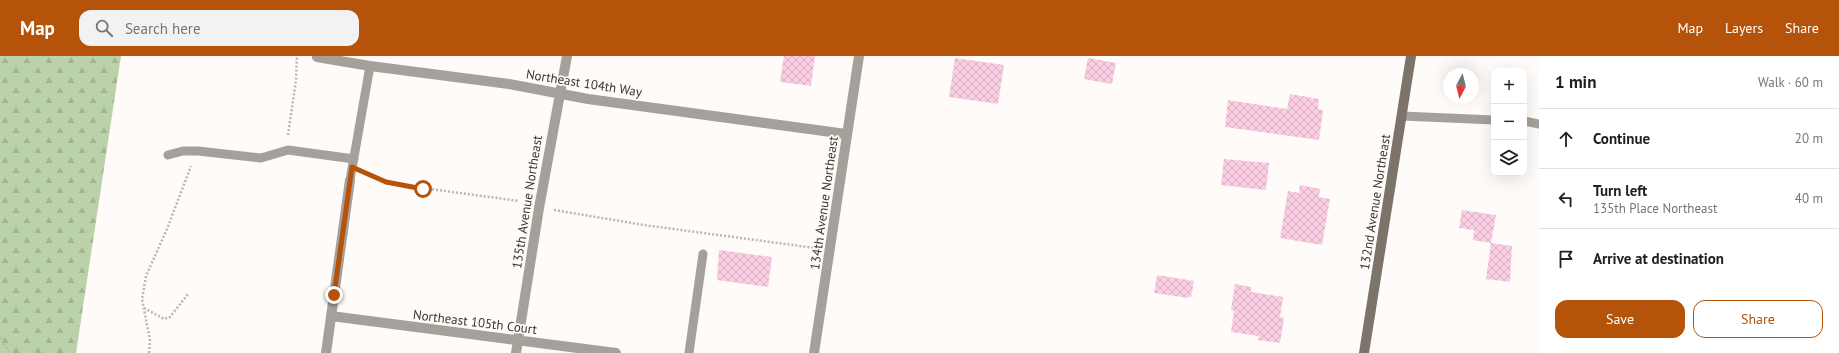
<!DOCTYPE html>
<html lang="en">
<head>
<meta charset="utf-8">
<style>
	:root { --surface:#fff; --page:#f2f2f2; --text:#202124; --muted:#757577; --line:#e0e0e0; --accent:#b45309 }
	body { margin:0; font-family:"PT Sans",sans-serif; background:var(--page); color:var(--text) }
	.controls { position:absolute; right:12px; top:12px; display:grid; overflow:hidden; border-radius:8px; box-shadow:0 4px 16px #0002 }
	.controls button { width:36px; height:36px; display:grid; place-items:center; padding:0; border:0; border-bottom:1px solid var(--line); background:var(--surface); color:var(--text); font:20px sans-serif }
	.compass { position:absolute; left:1443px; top:12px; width:36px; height:36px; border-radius:50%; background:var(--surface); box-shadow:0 4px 16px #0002; rotate:187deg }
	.stop { position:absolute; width:12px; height:12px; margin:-9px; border:3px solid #b45309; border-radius:50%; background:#fff }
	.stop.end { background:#b45309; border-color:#fff; box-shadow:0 1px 4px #0008 }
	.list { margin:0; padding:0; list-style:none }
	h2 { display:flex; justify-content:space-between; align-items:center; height:52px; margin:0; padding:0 16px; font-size:17px }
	h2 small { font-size:13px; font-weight:400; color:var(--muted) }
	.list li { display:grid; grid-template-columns:26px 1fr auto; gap:12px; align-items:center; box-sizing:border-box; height:60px; padding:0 16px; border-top:1px solid var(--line) }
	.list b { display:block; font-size:15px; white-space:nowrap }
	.list p { margin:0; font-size:13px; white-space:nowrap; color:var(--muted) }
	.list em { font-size:13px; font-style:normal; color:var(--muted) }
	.actions { display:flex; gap:8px; padding:12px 16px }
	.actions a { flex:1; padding:9px 0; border:1px solid var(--accent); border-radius:12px; text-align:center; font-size:14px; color:var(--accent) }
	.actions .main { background:var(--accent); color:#fff }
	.icon { flex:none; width:22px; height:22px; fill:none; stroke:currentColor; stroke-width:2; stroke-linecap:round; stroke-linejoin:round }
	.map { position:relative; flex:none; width:1539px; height:297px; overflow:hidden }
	header { display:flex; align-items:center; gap:24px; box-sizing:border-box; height:56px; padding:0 20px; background:var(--accent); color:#fff }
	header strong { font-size:19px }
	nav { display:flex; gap:22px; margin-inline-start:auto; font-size:14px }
	.search { width:280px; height:36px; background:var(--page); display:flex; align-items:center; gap:10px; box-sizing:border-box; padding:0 14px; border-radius:12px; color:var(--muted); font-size:15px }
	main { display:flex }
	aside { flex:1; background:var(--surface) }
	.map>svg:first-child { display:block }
	.forest { fill:url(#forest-firs) }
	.building { fill:url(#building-cross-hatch) }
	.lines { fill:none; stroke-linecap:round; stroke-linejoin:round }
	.path { stroke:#bab7b3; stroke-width:2.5; stroke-dasharray:2 2; stroke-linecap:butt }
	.lane { stroke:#a6a09a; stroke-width:9 }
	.street { stroke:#a6a09a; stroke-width:10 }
	.secondary { stroke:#7c746b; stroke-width:10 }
	.route { stroke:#b45309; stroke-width:5 }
	.labels { text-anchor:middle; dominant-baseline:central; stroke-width:3.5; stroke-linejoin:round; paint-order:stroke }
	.street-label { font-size:13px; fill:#39352f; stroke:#fefbf8 }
</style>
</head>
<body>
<header>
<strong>Map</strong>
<div class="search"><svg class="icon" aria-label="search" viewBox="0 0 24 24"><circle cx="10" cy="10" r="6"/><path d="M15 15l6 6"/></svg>Search here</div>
<nav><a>Map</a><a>Layers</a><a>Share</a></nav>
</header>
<main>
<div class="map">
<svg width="1539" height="297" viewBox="0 0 1539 297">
	<defs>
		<pattern id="forest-firs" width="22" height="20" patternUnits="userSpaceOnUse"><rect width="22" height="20" fill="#bbd1a9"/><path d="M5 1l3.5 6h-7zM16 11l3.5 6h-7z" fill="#a2b492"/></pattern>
		<pattern id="building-cross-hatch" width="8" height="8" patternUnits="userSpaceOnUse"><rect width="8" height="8" fill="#fbcde3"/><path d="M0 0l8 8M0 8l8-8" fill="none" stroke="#d8b1c3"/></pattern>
	</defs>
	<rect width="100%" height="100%" fill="#fefbf8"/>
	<path class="forest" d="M0,0H121L76,297H0Z"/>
	<path class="building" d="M784,0H815L811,30L780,26Z
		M955,2L1004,9L998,48L949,41Z
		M1088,2L1116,7L1112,28L1084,23Z
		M1290,38L1319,43L1318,53L1323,54L1319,84L1225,71L1228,44L1287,53Z
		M1224,103L1269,107L1266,134L1221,129Z
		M1300,129L1320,133L1319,141L1330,143L1322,189L1280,182L1288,135L1299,137Z
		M1462,154L1496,159L1491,187L1473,184L1474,174L1459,172Z
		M1491,187L1512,190L1510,226L1486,223Z
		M719,194L772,201L768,231L717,224Z
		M1157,219L1194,225L1191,241H1188V242L1154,237Z
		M1235,228L1251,231V236L1283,241L1280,261L1284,262L1280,287L1258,284L1259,280L1231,276L1234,255L1231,254Z"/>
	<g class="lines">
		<path class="path" d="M288,79L296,24L297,0
			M367,117L386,127L519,145
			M554,154L644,169L815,192
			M144,252L164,263L170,261L188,238
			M0,281L9,297
			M149,297L150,284L142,243L146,220L167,173L191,110"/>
		<path class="lane" d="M1402,60L1494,64
			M1524,65L1539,68
			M168,99L183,95H198L261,102L288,94L354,103
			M350,124L370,10
			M689,297L703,198"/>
		<path class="street" d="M317,1L370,10L509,28L588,43L846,78
			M331,260L616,297
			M326,297L350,124
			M516,297L539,152L567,0
			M814,297L859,0"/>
		<path class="secondary" d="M1364,297L1411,0"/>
	</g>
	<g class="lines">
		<path class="route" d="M334,239L352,111L386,126L423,133"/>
	</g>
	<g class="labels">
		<g class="street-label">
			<text transform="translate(584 27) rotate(9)">Northeast 104th Way</text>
			<text transform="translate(527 146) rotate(-81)">135th Avenue Northeast</text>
			<text transform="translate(1375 146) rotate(-81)">132nd Avenue Northeast</text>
			<text transform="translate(824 147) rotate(-82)">134th Avenue Northeast</text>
			<text transform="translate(475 266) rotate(7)">Northeast 105th Court</text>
		</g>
	</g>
</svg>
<div class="controls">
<button>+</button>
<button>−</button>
<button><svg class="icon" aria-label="layers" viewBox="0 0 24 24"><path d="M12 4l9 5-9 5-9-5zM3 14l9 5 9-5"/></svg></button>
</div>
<svg class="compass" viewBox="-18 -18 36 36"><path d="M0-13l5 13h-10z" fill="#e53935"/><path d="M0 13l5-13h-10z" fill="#757577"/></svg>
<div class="stop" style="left:423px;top:133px"></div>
<div class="stop end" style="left:334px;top:239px"></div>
</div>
<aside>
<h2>1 min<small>Walk · 60 m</small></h2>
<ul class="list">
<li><svg class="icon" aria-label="ahead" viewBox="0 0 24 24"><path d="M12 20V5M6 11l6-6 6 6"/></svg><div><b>Continue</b></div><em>20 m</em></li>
<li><svg class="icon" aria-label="left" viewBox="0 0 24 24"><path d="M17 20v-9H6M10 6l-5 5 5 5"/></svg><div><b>Turn left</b><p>135th Place Northeast</p></div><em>40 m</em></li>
<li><svg class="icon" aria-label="arrive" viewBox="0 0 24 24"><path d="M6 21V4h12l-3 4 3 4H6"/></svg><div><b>Arrive at destination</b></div></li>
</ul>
<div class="actions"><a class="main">Save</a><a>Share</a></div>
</aside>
</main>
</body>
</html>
